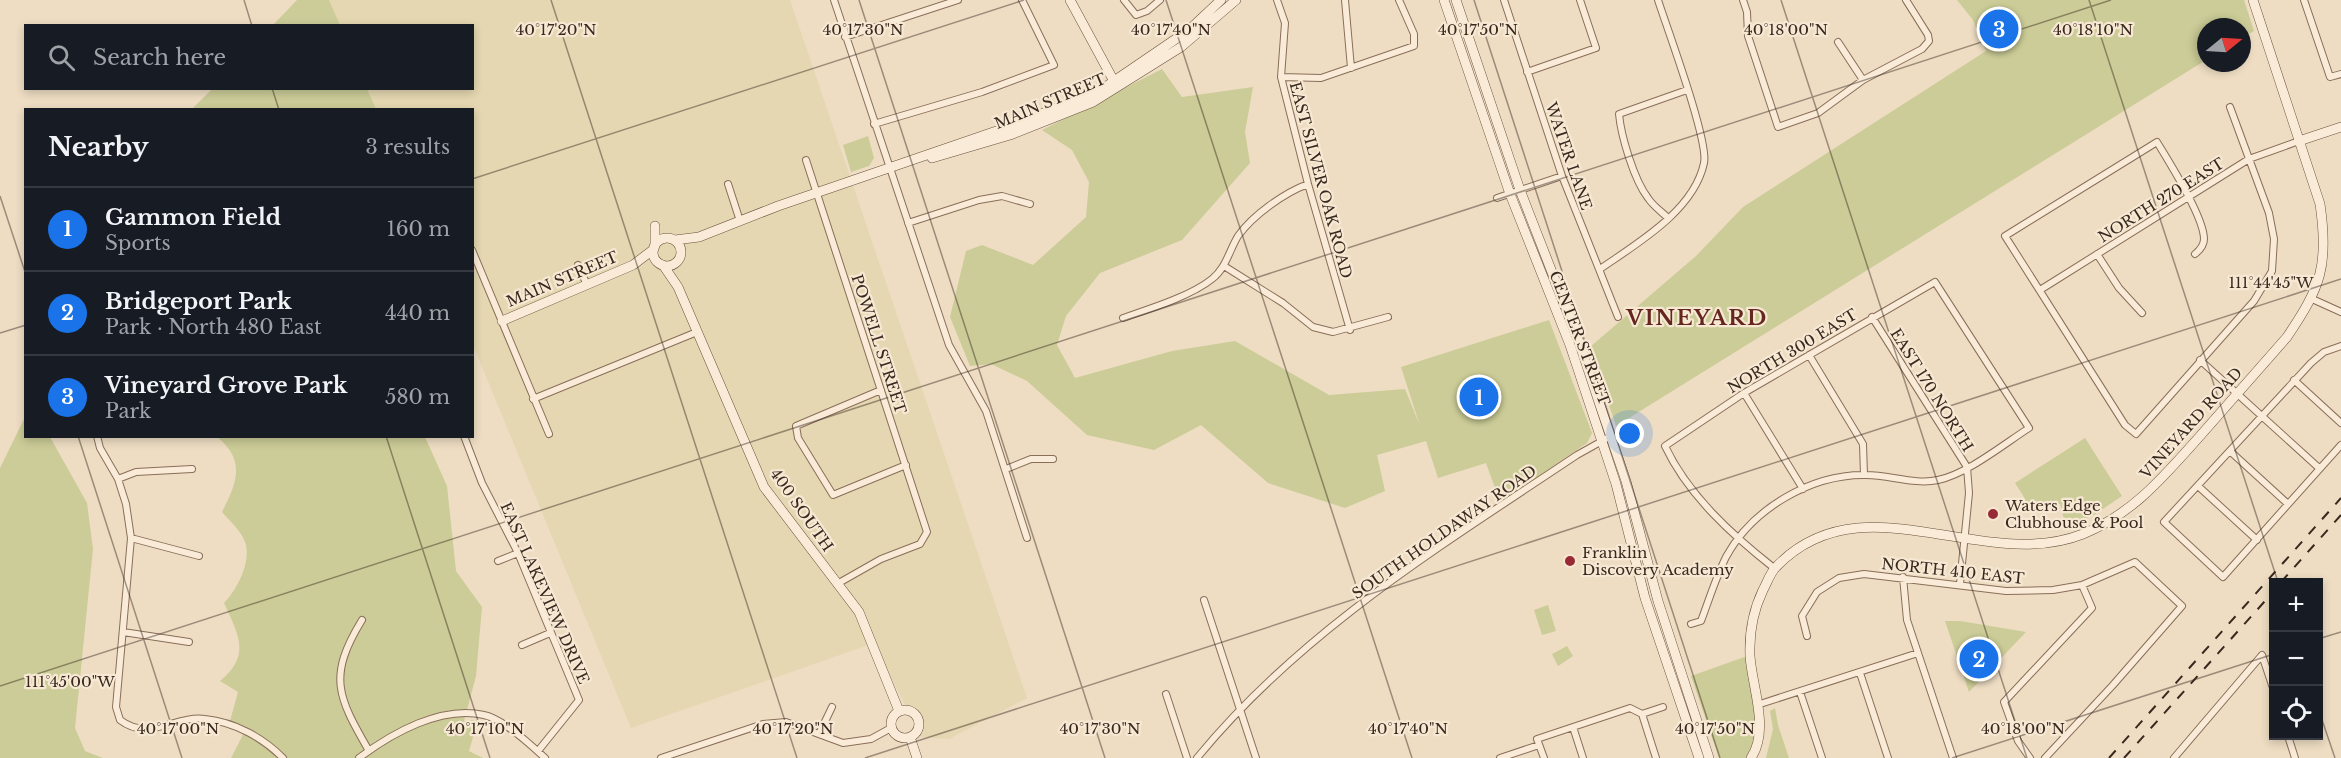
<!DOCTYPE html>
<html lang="en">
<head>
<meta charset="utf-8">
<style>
	:root { --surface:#171b24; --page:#242831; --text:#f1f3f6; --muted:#9ea1a6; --line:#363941; --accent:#1a73e8 }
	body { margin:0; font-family:"Libre Baskerville",serif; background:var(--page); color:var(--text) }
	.controls { position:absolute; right:18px; bottom:18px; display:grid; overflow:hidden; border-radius:0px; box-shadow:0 3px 9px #0003 }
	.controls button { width:54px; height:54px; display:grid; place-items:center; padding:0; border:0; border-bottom:2px solid var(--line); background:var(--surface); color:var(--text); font:30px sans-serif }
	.compass { position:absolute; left:2197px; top:18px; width:54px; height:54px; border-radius:50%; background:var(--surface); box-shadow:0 3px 9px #0003; rotate:72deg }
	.you { position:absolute; left:1630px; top:434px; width:21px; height:21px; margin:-15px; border:4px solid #fff; border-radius:50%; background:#1a73e8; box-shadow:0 0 0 9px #1a73e833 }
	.badge { display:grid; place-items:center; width:39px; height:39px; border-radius:50%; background:var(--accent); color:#fff; font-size:20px; font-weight:700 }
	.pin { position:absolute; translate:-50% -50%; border:3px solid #fff; box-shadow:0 2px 6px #0006 }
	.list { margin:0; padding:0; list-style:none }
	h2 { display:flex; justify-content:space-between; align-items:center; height:78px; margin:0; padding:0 24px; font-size:26px }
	h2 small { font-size:20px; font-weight:400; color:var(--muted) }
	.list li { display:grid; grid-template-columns:39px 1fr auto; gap:18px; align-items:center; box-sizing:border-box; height:84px; padding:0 24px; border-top:2px solid var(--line) }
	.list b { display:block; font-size:22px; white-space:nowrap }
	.list p { margin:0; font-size:20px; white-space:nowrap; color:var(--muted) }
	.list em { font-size:20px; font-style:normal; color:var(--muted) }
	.icon { flex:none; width:33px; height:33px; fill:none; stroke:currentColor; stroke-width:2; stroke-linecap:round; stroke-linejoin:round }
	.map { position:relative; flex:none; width:2341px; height:758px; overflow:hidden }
	.search { position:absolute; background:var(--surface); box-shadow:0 3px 9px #0003; left:24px; top:24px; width:450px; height:66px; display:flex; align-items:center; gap:15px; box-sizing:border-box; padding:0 21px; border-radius:0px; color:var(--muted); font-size:22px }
	.panel { position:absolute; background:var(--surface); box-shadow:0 3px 9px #0003; left:24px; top:108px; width:450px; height:330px; border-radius:0px }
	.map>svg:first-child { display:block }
	.farmland { fill:#e4d7b1 }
	.green { fill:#cbcc97 }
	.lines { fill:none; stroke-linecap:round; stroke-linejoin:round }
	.street-casing { stroke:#896e5a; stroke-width:8 }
	.secondary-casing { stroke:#6a503d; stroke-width:10 }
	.street { stroke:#f9ebd7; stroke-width:6 }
	.secondary { stroke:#f9ebd7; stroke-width:9 }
	.rail { stroke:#38281e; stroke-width:2; stroke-dasharray:10 10; stroke-linecap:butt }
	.ticks { fill:none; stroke:#38281e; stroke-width:1.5; stroke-opacity:0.45 }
	.poi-dot { fill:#982a35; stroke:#f6e8d3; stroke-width:2 }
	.labels { text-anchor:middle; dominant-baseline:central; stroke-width:4.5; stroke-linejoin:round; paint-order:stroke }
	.street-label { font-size:15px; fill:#38281e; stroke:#f6e8d3 }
	.poi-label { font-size:15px; fill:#38281e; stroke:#f6e8d3; text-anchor:start }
	.district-label { font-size:21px; font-weight:bold; letter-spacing:1.5px; fill:#65261d; stroke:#f6e8d3 }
	.ticks-label { font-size:15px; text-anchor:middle; fill:#38281e; stroke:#f6e8d3; stroke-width:4.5; stroke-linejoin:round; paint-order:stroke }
</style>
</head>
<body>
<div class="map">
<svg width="2341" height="758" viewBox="0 0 2341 758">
	<rect width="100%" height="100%" fill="#eeddc3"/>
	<path class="farmland" d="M329,0H790L1027,698L949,739L921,737L874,643L631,728L473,345L472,110L375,109L366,89L472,88V26L340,25Z"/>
	<path class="green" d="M297,0H329L340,25H273Z
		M1957,0H2244L2254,31L2242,38V27H2206V60L1616,426L1590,347L1696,256L1743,207L1986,51L1973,20Z
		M1162,69L1182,97L1253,87L1245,132L1250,163L1182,240L1100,273L1066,316L1057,345L1075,378L1172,351L1235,341L1329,395L1405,389L1420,426L1401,367L1549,320L1592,433L1587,443L1500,502L1486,463L1438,478L1426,441L1377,455L1385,491L1345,508L1268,483L1201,425L1154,450L1087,435L1027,381L991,364L970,366L950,317L966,251L982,245L1033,265L1086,217L1089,182L1072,150L1042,130Z
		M212,89H367L376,109H192Z
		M868,136L874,158L869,166L851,172L843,145Z
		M25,417L26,436L50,437L87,503L93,549L75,728L85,751L103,758H0V468Z
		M217,437H425L447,486L456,571L482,607L476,676L464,721L478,720L469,751L483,758H231L247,727L230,721L238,692L220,681C251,655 239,636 224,603C237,590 252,561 245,542C242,532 229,520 222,512C237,483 246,460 217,437Z
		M2085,438L2122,496L2094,515L2066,527L2060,504L2026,506L2024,497L2015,483Z
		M1548,605L1556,631L1542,635L1534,610Z
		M1945,621H1960L2026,632L1969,692Z
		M1567,646L1573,656L1558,666L1552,654Z
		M1750,655L1759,722L1751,758H1719L1691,676Z
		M1775,708L1778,725L1789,758H1766L1773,729L1770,711Z"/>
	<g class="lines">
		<defs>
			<path id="street" d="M834,0L949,345L986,411L1027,538
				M1124,0L1136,15L1147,11L1160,0
				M1277,0L1285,23L1281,77L1308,184L1350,330
				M1345,0L1351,68
				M1504,0L1562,176L1618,317
				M1743,0L1747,12L1748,36L1778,127L1818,113L1863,80L1922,49L1929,41L1928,35L1906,0
				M2304,0L2330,77L2341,74
				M845,37L958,0
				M1838,42L1863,80
				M1527,72L1596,48L1580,0
				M1281,77L1321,78L1414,46V34L1399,0
				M874,124L982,92L1054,65L1022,0
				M806,160L927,532L920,544L881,559L837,584
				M728,184L740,221
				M1497,198L1562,176
				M1668,218C1662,212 1653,206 1648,198C1634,180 1621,136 1619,114L1687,90
				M908,223L979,200L1002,196L1030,204
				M472,250L549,434
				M2097,254L2119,288L2142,313
				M2195,254C2200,250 2204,245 2204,239C2204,217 2169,162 2157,142L2005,236L2125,425L2136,434L2254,301L2272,271L2274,239L2269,213L2230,107
				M578,265L587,285
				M1224,266L1283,303L1313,327L1333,332L1388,317
				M1600,269C1636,244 1694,211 1704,163C1709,141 1667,28 1658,0
				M2040,290L2249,159L2299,141
				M2310,298L2341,312
				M1872,317L1967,467L1969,493L1960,584
				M1123,318C1149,309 1191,296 1212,279C1226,268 1229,251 1238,236C1253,215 1284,193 1308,184
				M2341,346L2324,352L2311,363L2164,522L2223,577L2341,445
				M1809,355L1863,444L1864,475
				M2200,360L2319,468
				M2294,380L2341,423
				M881,390L796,426L798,438L833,495L906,465
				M1744,393L1803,489
				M533,399L697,332
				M97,436L100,448L118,479L126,504L131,538L116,707L120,720C149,742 175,715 205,719C235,722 263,738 283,758
				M464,436L482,483L518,553L579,700L538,751
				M2231,452L2288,504
				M1006,469L1031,459H1053
				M118,479L136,472L192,469
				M2198,486L2257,540
				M131,538L199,556
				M498,561L518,553
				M1903,577L1907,620L1953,758
				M1204,600L1256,758
				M362,620C327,677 338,697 369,751
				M1691,624L1701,621C1709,600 1716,577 1726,557C1752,509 1811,474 1866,475C1890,475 1915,485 1938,480C1967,474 2004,444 2029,428L1935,282L1744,393L1665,446C1688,495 1732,535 1774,568
				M123,632L189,642
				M1807,636L1802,616L1817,592L1839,578L1864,574L2006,591L2053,590L2082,585L2135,562L2182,606L2113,685L2045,758
				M522,645L550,633
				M2262,655L2274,691
				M1860,673L1888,758
				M1800,692L1822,758
				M1166,694L1187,758
				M1757,705L1918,653
				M1642,714L1663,707
				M1573,727L1583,758
				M819,734L832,707
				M2288,736L2295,758
				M359,758C392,733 442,705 484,715C503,719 531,745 545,758
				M661,758L763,724L786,722L843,743L871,739L891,728
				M1197,758C1301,631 1441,546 1577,455L1611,436
				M1500,758L1539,745
				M1544,758L1537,739L1630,708L1642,714L1656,758
				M2030,758L2018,741L2004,702L2092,608L2082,585
				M2174,758L2262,655"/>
			<path id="secondary" d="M1070,0L1116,85
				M1444,0L1510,194L1570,345L1616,484L1645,598L1699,758
				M1456,0L1520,190L1578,339L1600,405L1626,481L1658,601L1709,758
				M2299,141L2341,127
				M932,158L1010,135L1093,102L1181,47L1236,0
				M653 252a14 14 0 1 1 28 0a14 14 0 1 1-28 0Z
				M675,240L699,237L778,206L1014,125L1101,90L1189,30L1221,0
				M655,246V226
				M663,265L678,287L764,487L859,612L899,711
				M502,321L633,265L654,249
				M891 724a14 14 0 1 1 28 0a14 14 0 1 1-28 0Z
				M910,737L917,758
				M1751,758C1770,730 1752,687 1750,656C1749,633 1753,611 1763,590C1767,583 1770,573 1776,567C1862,477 1982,574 2083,534C2133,514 2165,475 2200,436C2229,403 2258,370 2287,337C2321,287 2329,265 2320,204L2253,0"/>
		</defs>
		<use href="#street" class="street-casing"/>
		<use href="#secondary" class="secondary-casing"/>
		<use href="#street" class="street"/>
		<use href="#secondary" class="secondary"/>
		<path class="rail" d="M2281,582L2341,515
			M2109,758L2341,498
			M2124,758L2274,591"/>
	</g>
	<path class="ticks" d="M244,0L252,26M551,0L797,758M859,0L1105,758M1166,0L1412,758M1474,0L1720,758M1781,0L2027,758M2089,0L2278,582M272,88L279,110M472,179L1024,0M0,196L26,275M0,333L26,325M78,436L182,758M386,436L490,758M2318,639L2341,632M0,686L2111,0M2318,708L2335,758M865,758L2341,279M1952,758L2274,654"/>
	<g class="poi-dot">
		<circle cx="1993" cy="514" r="6"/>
		<circle cx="1570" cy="561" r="6"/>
	</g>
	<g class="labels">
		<g class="street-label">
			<text transform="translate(1050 101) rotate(-23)">MAIN STREET</text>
			<text transform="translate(1569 156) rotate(71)">WATER LANE</text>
			<text transform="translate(1321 180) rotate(75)">EAST SILVER OAK ROAD</text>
			<text transform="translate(2161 200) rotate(-32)">NORTH 270 EAST</text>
			<text transform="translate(562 279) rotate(-23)">MAIN STREET</text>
			<text transform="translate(1580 338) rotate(69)">CENTER STREET</text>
			<text transform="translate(879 344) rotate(72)">POWELL STREET</text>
			<text transform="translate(1792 351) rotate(-31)">NORTH 300 EAST</text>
			<text transform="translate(1932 390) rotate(58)">EAST 170 NORTH</text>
			<text transform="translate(2191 423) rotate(-48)">VINEYARD ROAD</text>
			<text transform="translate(802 510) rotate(55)">400 SOUTH</text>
			<text transform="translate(1444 532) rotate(-35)">SOUTH HOLDAWAY ROAD</text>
			<text transform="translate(1953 571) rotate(6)">NORTH 410 EAST</text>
			<text transform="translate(545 593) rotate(66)">EAST LAKEVIEW DRIVE</text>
		</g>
		<g class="poi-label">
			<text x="2005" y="505">Waters Edge<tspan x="2005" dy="17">Clubhouse &amp; Pool</tspan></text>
			<text x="1582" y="552">Franklin<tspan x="1582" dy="17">Discovery Academy</tspan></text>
		</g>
		<g class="district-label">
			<text x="1697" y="318">VINEYARD</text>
		</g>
	</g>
	<g class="ticks-label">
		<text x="556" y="35">40°17'20"N</text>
		<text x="863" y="35">40°17'30"N</text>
		<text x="1171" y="35">40°17'40"N</text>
		<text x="1478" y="35">40°17'50"N</text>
		<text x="1786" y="35">40°18'00"N</text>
		<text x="2093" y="35">40°18'10"N</text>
		<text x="2271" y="288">111°44'45"W</text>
		<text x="70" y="687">111°45'00"W</text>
		<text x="178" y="734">40°17'00"N</text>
		<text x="485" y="734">40°17'10"N</text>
		<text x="793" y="734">40°17'20"N</text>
		<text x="1100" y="734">40°17'30"N</text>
		<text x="1408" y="734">40°17'40"N</text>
		<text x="1715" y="734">40°17'50"N</text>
		<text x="2023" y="734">40°18'00"N</text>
	</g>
</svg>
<div class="controls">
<button>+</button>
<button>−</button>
<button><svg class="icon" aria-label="locate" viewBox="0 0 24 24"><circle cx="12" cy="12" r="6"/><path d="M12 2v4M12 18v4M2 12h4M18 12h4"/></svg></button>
</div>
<svg class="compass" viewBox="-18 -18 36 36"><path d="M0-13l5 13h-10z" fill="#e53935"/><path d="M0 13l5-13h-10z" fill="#9ea1a6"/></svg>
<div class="you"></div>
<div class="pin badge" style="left:1479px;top:397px">1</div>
<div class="pin badge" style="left:1979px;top:659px">2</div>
<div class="pin badge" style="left:1999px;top:29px">3</div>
<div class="search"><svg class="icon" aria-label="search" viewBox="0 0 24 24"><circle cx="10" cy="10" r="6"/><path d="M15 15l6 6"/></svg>Search here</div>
<section class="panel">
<h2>Nearby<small>3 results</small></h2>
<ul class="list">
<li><span class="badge">1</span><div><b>Gammon Field</b><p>Sports</p></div><em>160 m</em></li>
<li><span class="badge">2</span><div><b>Bridgeport Park</b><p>Park · North 480 East</p></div><em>440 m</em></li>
<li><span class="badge">3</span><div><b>Vineyard Grove Park</b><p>Park</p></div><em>580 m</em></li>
</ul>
</section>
</div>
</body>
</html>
